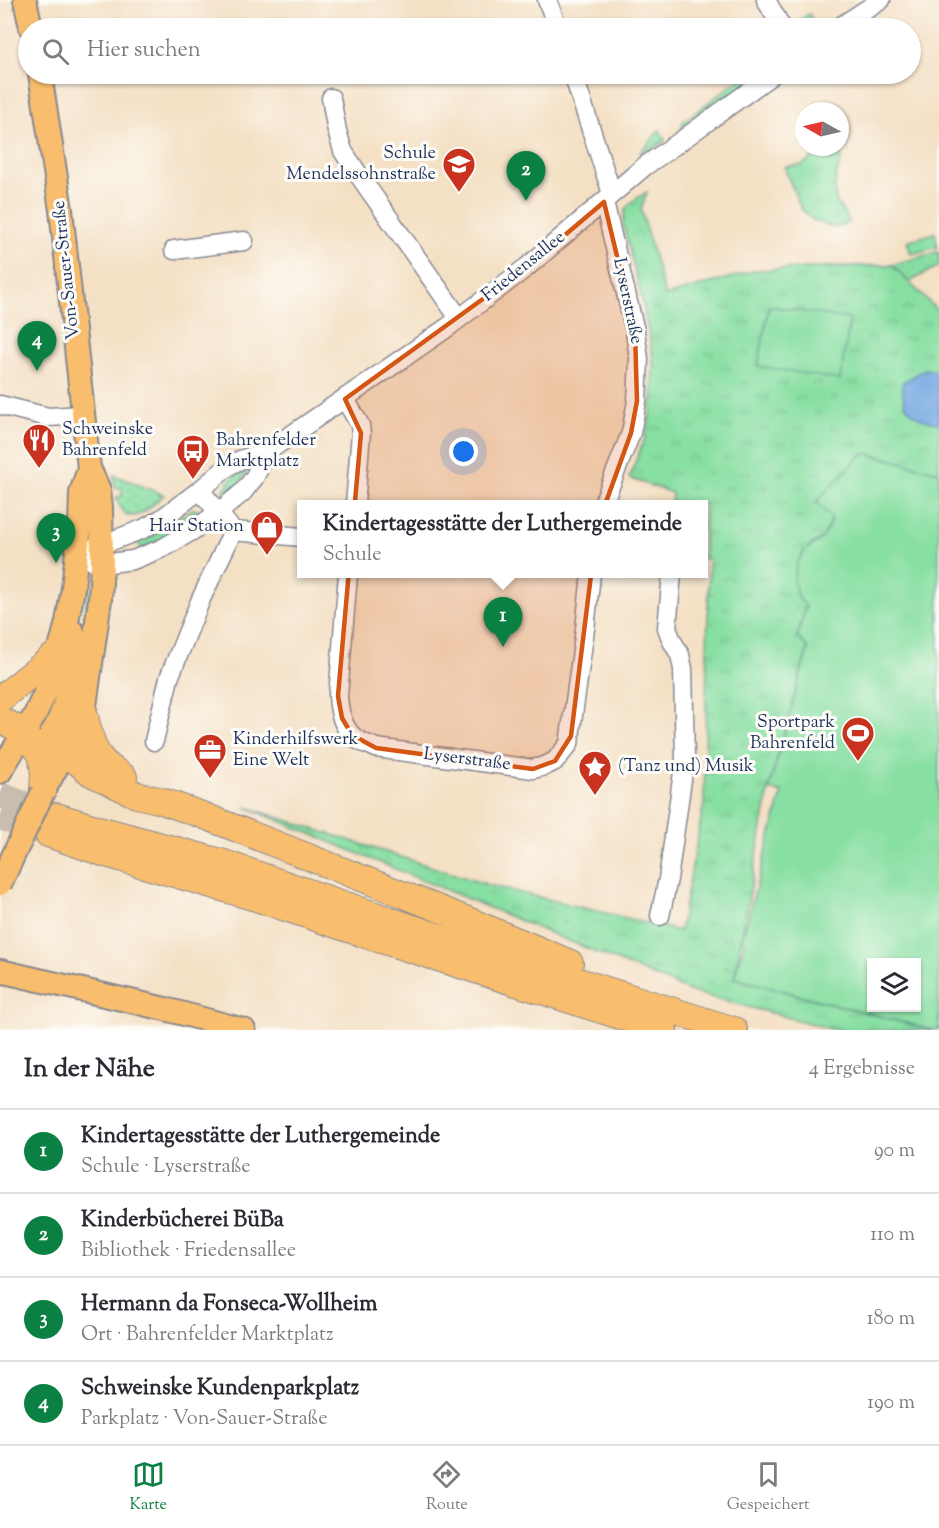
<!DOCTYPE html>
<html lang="de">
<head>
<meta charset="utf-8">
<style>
	:root { --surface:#fff; --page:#f2f2f3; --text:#2b2b33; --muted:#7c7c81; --line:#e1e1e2; --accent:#0b8043 }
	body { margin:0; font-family:"Sorts Mill Goudy",serif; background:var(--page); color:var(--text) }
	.controls { position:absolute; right:18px; bottom:18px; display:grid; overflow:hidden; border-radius:0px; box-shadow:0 2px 4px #0004 }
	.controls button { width:54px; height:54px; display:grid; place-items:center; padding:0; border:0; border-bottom:2px solid var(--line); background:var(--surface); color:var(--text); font:30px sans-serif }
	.compass { position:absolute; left:795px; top:102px; width:54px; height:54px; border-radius:50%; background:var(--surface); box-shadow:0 2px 4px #0004; rotate:278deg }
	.you { position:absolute; left:464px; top:452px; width:21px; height:21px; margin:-15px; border:4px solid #fff; border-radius:50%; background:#1a73e8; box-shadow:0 0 0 9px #1a73e833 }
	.badge { display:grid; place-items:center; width:39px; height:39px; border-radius:50%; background:var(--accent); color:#fff; font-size:20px; font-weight:700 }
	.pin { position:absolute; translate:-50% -50px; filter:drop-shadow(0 2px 3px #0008) }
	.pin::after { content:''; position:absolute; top:32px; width:21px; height:18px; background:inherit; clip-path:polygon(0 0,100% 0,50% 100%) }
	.popup { position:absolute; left:297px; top:500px; width:411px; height:78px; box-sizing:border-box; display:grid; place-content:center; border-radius:0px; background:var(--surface); filter:drop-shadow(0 2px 4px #0005); font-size:20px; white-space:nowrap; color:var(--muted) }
	.popup b { font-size:22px; color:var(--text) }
	.popup::after { content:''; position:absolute; left:50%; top:100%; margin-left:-12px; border:12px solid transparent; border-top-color:var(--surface) }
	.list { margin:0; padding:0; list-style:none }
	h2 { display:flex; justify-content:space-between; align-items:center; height:78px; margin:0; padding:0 24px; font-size:26px }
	h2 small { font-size:20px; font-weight:400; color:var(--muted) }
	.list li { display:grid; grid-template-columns:39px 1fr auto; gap:18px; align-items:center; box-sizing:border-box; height:84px; padding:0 24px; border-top:2px solid var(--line) }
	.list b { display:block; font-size:22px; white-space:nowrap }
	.list p { margin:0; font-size:20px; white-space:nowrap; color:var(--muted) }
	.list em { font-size:20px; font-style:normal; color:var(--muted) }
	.icon { flex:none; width:33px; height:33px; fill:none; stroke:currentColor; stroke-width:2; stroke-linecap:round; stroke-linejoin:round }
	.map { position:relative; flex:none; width:939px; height:1030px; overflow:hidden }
	.search { position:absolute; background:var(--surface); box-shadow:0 2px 4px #0004; left:18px; right:18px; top:18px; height:66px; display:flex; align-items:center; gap:15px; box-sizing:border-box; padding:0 21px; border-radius:33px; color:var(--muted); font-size:22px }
	.sheet { height:414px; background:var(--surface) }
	nav { display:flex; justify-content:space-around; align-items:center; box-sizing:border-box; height:84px; border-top:2px solid var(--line); background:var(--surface); font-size:16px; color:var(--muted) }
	nav a { display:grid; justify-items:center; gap:3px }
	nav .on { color:var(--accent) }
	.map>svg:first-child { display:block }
	.grass { fill:url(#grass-dots); stroke:#528780; stroke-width:1.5 }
	.park { fill:url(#park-tufts); stroke:#528780; stroke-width:1.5 }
	.pitch { fill:#88dfa2; stroke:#528780; stroke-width:1.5; fill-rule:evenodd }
	.water { fill:#77a8e2; stroke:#496ca0; stroke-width:1.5 }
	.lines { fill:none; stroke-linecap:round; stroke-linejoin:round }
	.highway-tunnel { stroke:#c9bdb0; stroke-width:26; stroke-dasharray:26 13; stroke-linecap:butt }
	.minor-casing { stroke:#888891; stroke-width:21 }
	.major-casing { stroke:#888891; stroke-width:26 }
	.highway-casing { stroke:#888891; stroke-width:28 }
	.minor { stroke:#fff; stroke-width:18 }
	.major { stroke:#f9be6d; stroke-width:22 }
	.highway { stroke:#f9be6d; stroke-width:26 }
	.major-bridge-casing { stroke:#888891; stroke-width:26; stroke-linecap:butt }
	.major-bridge { stroke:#f9be6d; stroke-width:22 }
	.marked { fill:#d45514; fill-opacity:0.2; stroke:#d45514; stroke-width:4.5; stroke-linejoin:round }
	.labels { text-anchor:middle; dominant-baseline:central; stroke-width:6; stroke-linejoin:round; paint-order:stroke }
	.poi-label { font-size:18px; fill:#1b2f5e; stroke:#fdfcf7; text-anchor:start }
	.street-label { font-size:18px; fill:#1b2f5e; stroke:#fdfcf7 }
</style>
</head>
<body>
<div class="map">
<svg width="939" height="1030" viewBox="0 0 939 1030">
	<defs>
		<pattern id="grass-dots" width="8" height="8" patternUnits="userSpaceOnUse" patternTransform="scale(1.5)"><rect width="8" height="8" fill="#88dfa2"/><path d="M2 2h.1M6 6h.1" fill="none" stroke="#75c08e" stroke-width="1.8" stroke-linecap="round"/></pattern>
		<pattern id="park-tufts" width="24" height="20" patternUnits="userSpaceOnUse" patternTransform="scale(1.5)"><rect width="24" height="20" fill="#88dfa2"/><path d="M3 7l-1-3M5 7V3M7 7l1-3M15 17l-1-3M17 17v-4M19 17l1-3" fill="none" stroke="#75c08e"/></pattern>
	</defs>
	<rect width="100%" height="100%" fill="#fdfcf7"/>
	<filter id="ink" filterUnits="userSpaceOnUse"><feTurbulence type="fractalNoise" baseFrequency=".0167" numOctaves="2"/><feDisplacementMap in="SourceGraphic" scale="12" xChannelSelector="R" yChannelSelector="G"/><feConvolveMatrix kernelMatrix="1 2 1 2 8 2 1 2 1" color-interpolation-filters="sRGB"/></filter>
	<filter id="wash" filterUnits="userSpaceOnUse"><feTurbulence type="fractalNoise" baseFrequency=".008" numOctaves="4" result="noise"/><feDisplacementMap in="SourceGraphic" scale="24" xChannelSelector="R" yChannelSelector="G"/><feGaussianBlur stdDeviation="1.35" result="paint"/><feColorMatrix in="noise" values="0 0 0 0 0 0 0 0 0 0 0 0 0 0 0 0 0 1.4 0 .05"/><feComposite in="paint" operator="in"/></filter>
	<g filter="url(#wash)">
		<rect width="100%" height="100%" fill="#f4e0c4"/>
		<path class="grass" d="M809,14L818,28H791L789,27Z
			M746,74H760L681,131L683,122Z
			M660,130L665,141L642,155L640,153Z
			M937,252L939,253V266L902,286L820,267L892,265Z
			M245,467L248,469C244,479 234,491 224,495L223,494C226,482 235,474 245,467Z
			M114,475L164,495C154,503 134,527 122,510C119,506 118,501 116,497L122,496V488H115Z
			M192,509L197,510L199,514L197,519L191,524L140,550L139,541L156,534Z
			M89,578H92L86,640L80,638Z"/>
		<path class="park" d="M843,136L841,160L836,177L835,190L837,203L850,222L835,228L813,220L801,209L784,167L802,165L827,147H840V138Z
			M647,192L641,210L665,296L757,270L892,265L939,312V472L869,454H862L817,502L832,518L823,538L812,544L804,552L797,563L806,606L797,637L808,647L769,789L734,978L932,1030H835L692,992L246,807L488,885L680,931L704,803L709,559H704V504H671L672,493L629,478L646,435L650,415L652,396L653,357L642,300L623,224L625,209L634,200Z"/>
		<path class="pitch" d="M935,233L938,247L911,254L907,241Z
			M769,306L850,319L840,380L758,366Z
			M862,454H868L939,472V1030H932L734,978L744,943L741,942L782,793L769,789L808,648L797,637L806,606C789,593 792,566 805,550C811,545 820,542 824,536C827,531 829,523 832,518L816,502ZM916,962V1008H872V962Z"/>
		<path class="water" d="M925,369L939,371V423C927,422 911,416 905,404C903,398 903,389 902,383Z"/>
	</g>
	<g filter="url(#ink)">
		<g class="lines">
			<path class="highway-tunnel" d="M0,795L56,816
				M0,817L48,834"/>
			<defs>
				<path id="minor" d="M547,0L558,28
					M766,0L782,28
					M838,28L881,0
					M573,74L612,194
					M331,98L337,131L343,151L358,174L459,318
					M174,250L244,241
					M345,399L360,425L361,433L355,504
					M0,405L48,417L83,415
					M200,490L233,531L302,537
					M603,504L631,433L637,401L639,359L635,331L604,202
					M90,549L143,529L161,519L200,490L230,465L240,460L268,451L370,381L448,327L527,267L645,166L678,143L773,74
					M90,560L102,564L133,560L163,548L192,531L218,513L243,492L254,478L268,451
					M348,574L338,696C339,712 343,731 358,740C363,743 370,745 376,748L533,769L545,766L555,761L569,744L585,629L591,574
					M154,741L169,678L201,599L233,531
					M660,916L668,879L685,758L683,669L680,655L672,641L667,628L672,574"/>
				<path id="major" d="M25,0L31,28
					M40,74L61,210L89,468L99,490L101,507L102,564L100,600L84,713L69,745L43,792
					M41,753C46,743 52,734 57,724C69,699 76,659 73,632
					M0,772L35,715L53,675L67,622L73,588L80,525L81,493L89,468
					M0,971L165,1009L244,1030"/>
				<path id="highway" d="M0,699L59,652
					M84,713C89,729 91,750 104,762C110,768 117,772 124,777
					M0,720L17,728L41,753L44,773L43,792
					M65,752L91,773L137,795L162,801L202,815L470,921L570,963
					M56,816L95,828L221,862L445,939L734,1030
					M48,834L103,853L256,898L375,938L664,1030"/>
			</defs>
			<use href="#minor" class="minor-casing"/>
			<use href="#major" class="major-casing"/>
			<use href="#highway" class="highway-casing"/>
			<use href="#minor" class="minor"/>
			<use href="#major" class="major"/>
			<use href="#highway" class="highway"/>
			<defs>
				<path id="major-bridge" d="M0,884L43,792"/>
			</defs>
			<use href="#major-bridge" class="major-bridge-casing"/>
			<use href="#major-bridge" class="major-bridge"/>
		</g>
	</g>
	<path class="marked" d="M604,202L635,331L637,401L631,433L597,527L571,736L555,761L533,769L376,748L352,735L342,718L338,696L361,433L345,399L527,267Z"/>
	<defs>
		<symbol id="school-pin" viewBox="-11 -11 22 30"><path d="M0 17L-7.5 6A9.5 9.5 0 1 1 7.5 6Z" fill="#c8321e" stroke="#fdfcf7"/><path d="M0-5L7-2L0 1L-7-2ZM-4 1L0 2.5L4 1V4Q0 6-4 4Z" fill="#fff"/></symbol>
		<symbol id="restaurant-pin" viewBox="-11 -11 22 30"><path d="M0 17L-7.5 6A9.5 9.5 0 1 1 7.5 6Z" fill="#c8321e" stroke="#fdfcf7"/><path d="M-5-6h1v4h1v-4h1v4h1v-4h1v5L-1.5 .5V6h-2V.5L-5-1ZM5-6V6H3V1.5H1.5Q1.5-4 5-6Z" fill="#fff"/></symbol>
		<symbol id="bus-pin" viewBox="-11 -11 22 30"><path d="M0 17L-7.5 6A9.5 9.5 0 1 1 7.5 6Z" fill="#c8321e" stroke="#fdfcf7"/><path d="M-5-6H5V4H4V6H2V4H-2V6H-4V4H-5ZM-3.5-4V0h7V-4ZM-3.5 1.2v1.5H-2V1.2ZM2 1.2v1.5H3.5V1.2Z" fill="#fff"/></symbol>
		<symbol id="shop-pin" viewBox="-11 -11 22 30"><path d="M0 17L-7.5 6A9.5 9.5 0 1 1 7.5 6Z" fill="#c8321e" stroke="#fdfcf7"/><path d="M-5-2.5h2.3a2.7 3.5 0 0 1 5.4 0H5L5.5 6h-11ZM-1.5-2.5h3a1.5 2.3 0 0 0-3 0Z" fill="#fff"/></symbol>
		<symbol id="stadium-pin" viewBox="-11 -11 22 30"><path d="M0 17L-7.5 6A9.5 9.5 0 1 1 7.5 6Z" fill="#c8321e" stroke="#fdfcf7"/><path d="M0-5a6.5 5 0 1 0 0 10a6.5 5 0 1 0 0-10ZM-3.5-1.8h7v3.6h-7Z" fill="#fff"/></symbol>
		<symbol id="office-pin" viewBox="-11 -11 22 30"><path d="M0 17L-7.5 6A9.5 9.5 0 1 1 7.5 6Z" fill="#c8321e" stroke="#fdfcf7"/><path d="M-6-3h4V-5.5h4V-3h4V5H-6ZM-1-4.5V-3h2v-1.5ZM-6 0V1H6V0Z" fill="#fff"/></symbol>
		<symbol id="sight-pin" viewBox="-11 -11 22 30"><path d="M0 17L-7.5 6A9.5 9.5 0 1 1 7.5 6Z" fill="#c8321e" stroke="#fdfcf7"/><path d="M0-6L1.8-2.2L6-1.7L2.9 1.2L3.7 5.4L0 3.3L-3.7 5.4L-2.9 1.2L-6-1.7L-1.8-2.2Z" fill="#fff"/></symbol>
	</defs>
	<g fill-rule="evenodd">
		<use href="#school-pin" x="440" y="145" width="38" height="52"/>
		<use href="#restaurant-pin" x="20" y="421" width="38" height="52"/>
		<use href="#bus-pin" x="174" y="432" width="38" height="52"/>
		<use href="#shop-pin" x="248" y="508" width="38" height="52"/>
		<use href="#stadium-pin" x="839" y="714" width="38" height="52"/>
		<use href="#office-pin" x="191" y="731" width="38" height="52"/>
		<use href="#sight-pin" x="576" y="748" width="38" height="52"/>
	</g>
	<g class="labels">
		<g class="poi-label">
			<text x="436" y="154" text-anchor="end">Schule<tspan x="436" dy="21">Mendelssohnstraße</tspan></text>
			<text x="62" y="430">Schweinske<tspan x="62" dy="21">Bahrenfeld</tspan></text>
			<text x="216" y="441">Bahrenfelder<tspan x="216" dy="21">Marktplatz</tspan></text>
			<text x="244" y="527" text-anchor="end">Hair Station</text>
			<text x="835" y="723" text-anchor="end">Sportpark<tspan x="835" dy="21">Bahrenfeld</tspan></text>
			<text x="233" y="740">Kinderhilfswerk<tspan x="233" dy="21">Eine Welt</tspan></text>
			<text x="618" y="767">(Tanz und) Musik</text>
		</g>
		<g class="street-label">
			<text transform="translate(524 267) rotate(-39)">Friedensallee</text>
			<text transform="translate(67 270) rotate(-96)">Von-Sauer-Straße</text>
			<text transform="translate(627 301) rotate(78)">Lyserstraße</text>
			<text transform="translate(467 760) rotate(7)">Lyserstraße</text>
		</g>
	</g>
</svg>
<div class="controls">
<button><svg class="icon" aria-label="layers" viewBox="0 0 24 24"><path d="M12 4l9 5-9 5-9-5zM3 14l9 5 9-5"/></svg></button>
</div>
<svg class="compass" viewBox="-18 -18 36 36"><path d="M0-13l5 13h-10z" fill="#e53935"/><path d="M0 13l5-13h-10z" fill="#7c7c81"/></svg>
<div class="you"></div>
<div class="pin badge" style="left:503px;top:647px">1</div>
<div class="popup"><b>Kindertagesstätte der Luthergemeinde</b>Schule</div>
<div class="pin badge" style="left:526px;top:201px">2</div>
<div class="pin badge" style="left:56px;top:563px">3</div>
<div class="pin badge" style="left:37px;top:371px">4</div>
<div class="search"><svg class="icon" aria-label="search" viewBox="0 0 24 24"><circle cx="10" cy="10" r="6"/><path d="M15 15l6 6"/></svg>Hier suchen</div>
</div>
<section class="sheet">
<h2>In der Nähe<small>4 Ergebnisse</small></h2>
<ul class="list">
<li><span class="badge">1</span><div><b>Kindertagesstätte der Luthergemeinde</b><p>Schule · Lyserstraße</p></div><em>90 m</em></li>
<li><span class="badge">2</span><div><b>Kinderbücherei BüBa</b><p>Bibliothek · Friedensallee</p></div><em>110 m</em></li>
<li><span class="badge">3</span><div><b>Hermann da Fonseca-Wollheim</b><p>Ort · Bahrenfelder Marktplatz</p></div><em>180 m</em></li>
<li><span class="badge">4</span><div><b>Schweinske Kundenparkplatz</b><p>Parkplatz · Von-Sauer-Straße</p></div><em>190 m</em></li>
</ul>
</section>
<nav>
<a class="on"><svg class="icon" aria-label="map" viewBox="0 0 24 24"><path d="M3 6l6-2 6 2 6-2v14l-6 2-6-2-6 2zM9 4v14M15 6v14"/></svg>Karte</a>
<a><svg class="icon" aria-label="directions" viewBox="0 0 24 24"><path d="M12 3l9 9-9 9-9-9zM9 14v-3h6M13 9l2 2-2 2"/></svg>Route</a>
<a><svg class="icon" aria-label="saved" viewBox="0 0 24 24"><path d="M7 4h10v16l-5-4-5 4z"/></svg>Gespeichert</a>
</nav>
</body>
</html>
